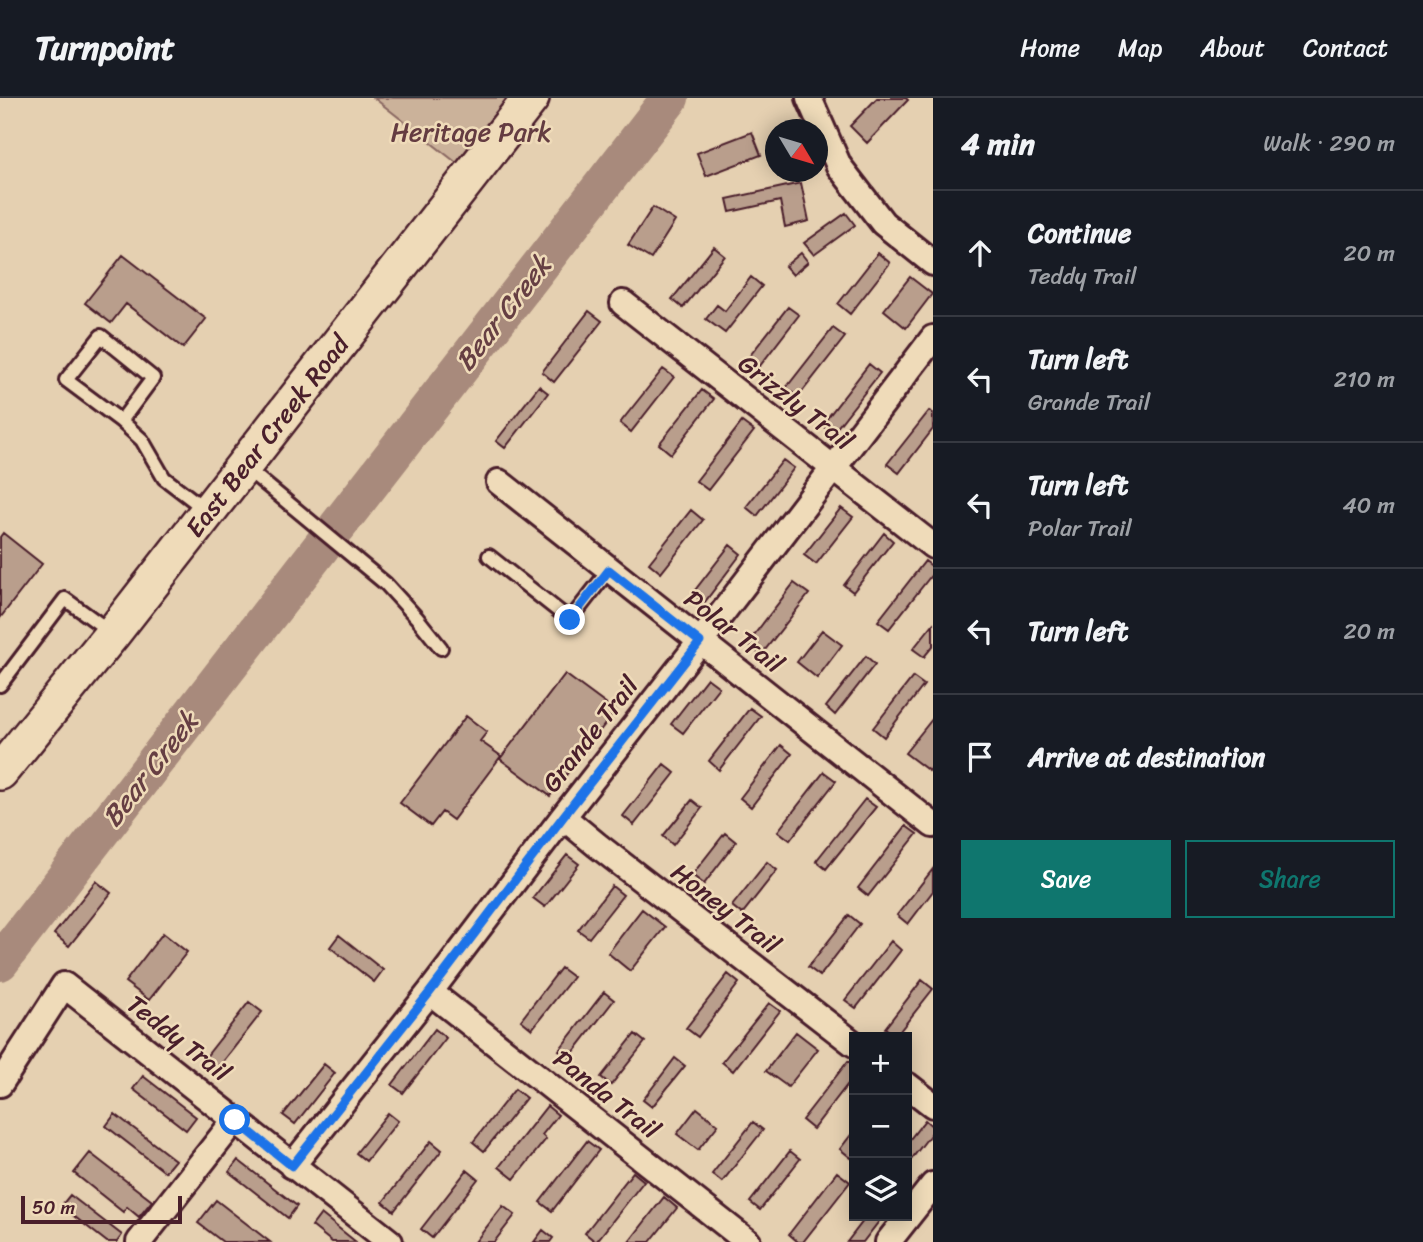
<!DOCTYPE html>
<html lang="en">
<head>
<meta charset="utf-8">
<style>
	:root { --surface:#171b24; --page:#20242c; --text:#f1f3f6; --muted:#9ea1a6; --line:#363941; --accent:#0f766e }
	body { margin:0; font-family:Sriracha,sans-serif; background:var(--page); color:var(--text) }
	.controls { position:absolute; right:21px; bottom:21px; display:grid; overflow:hidden; border-radius:0px; box-shadow:0 4px 18px #0003 }
	.controls button { width:63px; height:63px; display:grid; place-items:center; padding:0; border:0; border-bottom:2px solid var(--line); background:var(--surface); color:var(--text); font:35px sans-serif }
	.compass { position:absolute; left:765px; top:21px; width:63px; height:63px; border-radius:50%; background:var(--surface); box-shadow:0 4px 18px #0003; rotate:128deg }
	.scale { position:absolute; left:21px; bottom:18px; width:161px; box-sizing:border-box; padding-left:7px; border:4px solid #4a1f2b; border-top:0; font-size:19px; line-height:24px; white-space:nowrap; color:#4a1f2b; -webkit-text-stroke:5px #efdbb9; paint-order:stroke }
	.stop { position:absolute; width:21px; height:21px; margin:-16px; border:5px solid #1a73e8; border-radius:50%; background:#fff }
	.stop.end { background:#1a73e8; border-color:#fff; box-shadow:0 2px 7px #0008 }
	.list { margin:0; padding:0; list-style:none }
	h2 { display:flex; justify-content:space-between; align-items:center; height:91px; margin:0; padding:0 28px; font-size:30px }
	h2 small { font-size:23px; font-weight:400; color:var(--muted) }
	.list li { display:grid; grid-template-columns:46px 1fr auto; gap:21px; align-items:center; box-sizing:border-box; height:126px; padding:0 28px; border-top:2px solid var(--line) }
	.list b { display:block; font-size:26px; white-space:nowrap }
	.list p { margin:0; font-size:23px; white-space:nowrap; color:var(--muted) }
	.list em { font-size:23px; font-style:normal; color:var(--muted) }
	.actions { display:flex; gap:14px; padding:21px 28px }
	.actions a { flex:1; padding:16px 0; border:2px solid var(--accent); border-radius:0px; text-align:center; font-size:24px; color:var(--accent) }
	.actions .main { background:var(--accent); color:#fff }
	.icon { flex:none; width:38px; height:38px; fill:none; stroke:currentColor; stroke-width:2; stroke-linecap:round; stroke-linejoin:round }
	.map { position:relative; flex:none; width:933px; height:1144px; overflow:hidden }
	header { display:flex; align-items:center; gap:42px; box-sizing:border-box; height:98px; padding:0 35px; background:var(--surface); border-bottom:2px solid var(--line) }
	header strong { font-size:33px }
	nav { display:flex; gap:38px; margin-inline-start:auto; font-size:24px }
	main { display:flex }
	aside { flex:1; background:var(--surface) }
	.map>svg:first-child { display:block }
	.green { fill:#cbb29a; stroke:#8a6862; stroke-width:2 }
	.lines { fill:none; stroke-linecap:round; stroke-linejoin:round }
	.river { stroke:#a88a7b; stroke-width:38 }
	.building { fill:#b99e8c; stroke:#4a1f2b; stroke-width:2 }
	.service-casing { stroke:#4a1f2b; stroke-width:18 }
	.minor-casing { stroke:#4a1f2b; stroke-width:30 }
	.secondary-casing { stroke:#4a1f2b; stroke-width:40 }
	.service { stroke:#efdbb9; stroke-width:12 }
	.minor { stroke:#efdbb9; stroke-width:24 }
	.secondary { stroke:#efdbb9; stroke-width:35 }
	.route { stroke:#1a73e8; stroke-width:9 }
	.labels { text-anchor:middle; dominant-baseline:central; stroke-width:5; stroke-linejoin:round; paint-order:stroke }
	.park-label { font-size:26px; fill:#643c41; stroke:#efdbb9 }
	.street-label { font-size:26px; fill:#4a1f2b; stroke:#efdbb9 }
	.water-label { font-size:28px; font-style:italic; fill:#663f43; stroke:#efdbb9 }
</style>
</head>
<body>
<header>
<strong>Turnpoint</strong>
<nav><a>Home</a><a>Map</a><a>About</a><a>Contact</a></nav>
</header>
<main>
<div class="map">
<svg width="933" height="1144" viewBox="0 0 933 1144">
	<rect width="100%" height="100%" fill="#e5d0b1"/>
	<filter id="ink" filterUnits="userSpaceOnUse"><feTurbulence type="fractalNoise" baseFrequency=".0143" numOctaves="2"/><feDisplacementMap in="SourceGraphic" scale="14" xChannelSelector="R" yChannelSelector="G"/><feConvolveMatrix kernelMatrix="1 2 1 2 8 2 1 2 1" color-interpolation-filters="sRGB"/></filter>
	<g filter="url(#ink)">
		<path class="green" d="M374,0H539L476,80Z"/>
		<g class="lines">
			<path class="river" d="M337,429L670,0
				M0,864L325,444"/>
		</g>
		<path class="building" d="M877,0H906L908,2L867,45L850,28Z
			M752,34L761,57L706,78L697,55Z
			M801,85L809,123L785,129L780,103L730,114L727,101Z
			M653,109L675,123L651,161L628,147Z
			M846,115L855,127L814,157L804,145Z
			M714,149L725,158L683,210L672,201Z
			M801,155L808,164L793,177L785,168Z
			M878,155L890,165L850,216L838,206Z
			M123,157L206,221L183,250L126,206L111,225L85,205Z
			M751,179L762,188L725,235L706,221L717,207L725,213Z
			M910,179L932,196L906,230L884,212Z
			M788,209L799,217L759,269L748,260Z
			M589,213L602,223L554,284L542,274Z
			M833,230L845,239L798,299L786,290Z
			M869,266L880,275L832,336L822,327Z
			M663,271L674,279L631,334L620,325Z
			M539,288L548,295L505,350L496,343Z
			M702,292L714,301L671,356L659,346Z
			M929,313L933,315V331L899,375L887,366Z
			M742,324L754,333L708,392L696,383Z
			M783,362L794,370L757,418L746,409Z
			M841,410L853,419L816,466L804,457Z
			M691,412L703,422L661,475L649,465Z
			M3,435L42,466L0,520V439Z
			M884,435L893,443L853,494L844,487Z
			M730,447L741,456L704,505L692,496Z
			M925,463L933,469V475L889,531L878,523Z
			M794,485L809,496L761,557L747,546Z
			M933,526V548L924,559L913,551Z
			M822,532L842,547L817,580L797,564Z
			M866,558L875,566L835,617L826,609Z
			M565,576L615,613L550,698L500,661Z
			M913,579L924,587L884,639L873,630Z
			M707,580L719,589L683,635L671,626Z
			M750,610L761,618L719,672L709,663Z
			M466,618L487,634L480,643L501,658L453,722L442,714L431,728L400,705Z
			M933,620V668L929,673L905,655Z
			M781,647L792,656L751,709L740,700Z
			M664,666L675,675L634,727L623,718Z
			M824,674L836,683L790,742L778,733Z
			M865,701L876,709L826,771L816,763Z
			M692,702L702,710L673,747L663,738Z
			M906,728L917,736L868,798L858,790Z
			M725,735L736,744L704,786L692,777Z
			M567,757L579,766L545,809L533,800Z
			M767,764L777,772L742,816L732,808Z
			M933,771V793L908,826L897,817Z
			M96,783L111,795L69,848L54,836Z
			M612,788L623,797L589,840L578,832Z
			M642,811L665,829L630,873L608,855Z
			M849,817L860,826L820,878L808,869Z
			M163,835L187,854L149,902L125,884Z
			M339,837L383,872L374,884L330,849Z
			M891,843L901,852L856,910L845,902Z
			M561,870L573,879L532,931L521,922Z
			M728,876L739,885L698,939L686,930Z
			M922,882L933,891L896,938L885,930Z
			M604,894L614,902L569,960L559,952Z
			M249,904L262,914L218,970L205,960Z
			M769,905L780,913L733,973L722,964Z
			M435,931L446,940L403,995L392,987Z
			M796,934L818,951L788,989L766,973Z
			M635,936L645,944L611,987L601,979Z
			M675,960L685,968L652,1009L643,1002Z
			M848,963L854,967V978L813,1031L802,1022Z
			M324,966L335,975L295,1026L283,1017Z
			M143,978L196,1019L186,1032L133,991Z
			M515,991L526,1000L484,1053L473,1044Z
			M547,1008L558,1017L542,1037L546,1041L514,1081L499,1069Z
			M697,1010L718,1027L698,1052L677,1036Z
			M388,1015L398,1023L366,1063L356,1055Z
			M115,1016L175,1062L165,1074L106,1028Z
			M925,1022L933,1029V1033L907,1067V1045Z
			M753,1024L763,1032L722,1084L712,1076Z
			M854,1033V1056L851,1060L840,1051Z
			M431,1043L442,1052L394,1113L383,1104Z
			M587,1043L599,1052L552,1113L540,1104Z
			M790,1053L800,1061L760,1112L750,1104Z
			M90,1055L152,1103L139,1119L127,1109L123,1114L74,1075Z
			M238,1062L297,1108L288,1120L229,1074Z
			M467,1072L478,1081L432,1140L421,1131Z
			M633,1074L644,1083L596,1144L585,1135Z
			M837,1074L850,1084L803,1144H798L789,1136Z
			M70,1097L122,1137L117,1144H107L61,1108Z
			M664,1099L677,1110L650,1144H629Z
			M216,1102L270,1144H223L198,1125Z
			M503,1108L515,1117L494,1144H475Z
			M321,1116L356,1144H332L312,1128Z
			M867,1118H883L863,1144H847Z
			M543,1132L553,1140L550,1144H534Z"/>
		<g class="lines">
			<defs>
				<path id="service" d="M101,238L153,280L121,323L66,282Z
					M121,323L142,342L164,380L206,412
					M246,370L386,486L417,520L441,550
					M489,458L570,522L609,472
					M0,587L65,501L112,535"/>
				<path id="minor" d="M809,0L839,68L883,125L933,165
					M623,205L933,448
					M499,384L933,727
					M563,719L597,747L854,946
					M430,894L748,1144
					M0,986L64,887L390,1144
					M907,987L933,1007
					M292,1068L430,894L563,719L700,544L933,240
					M139,1144L235,1022
					M888,1144L933,1087"/>
				<path id="secondary" d="M0,674L113,535L531,0"/>
			</defs>
			<use href="#service" class="service-casing"/>
			<use href="#minor" class="minor-casing"/>
			<use href="#secondary" class="secondary-casing"/>
			<use href="#service" class="service"/>
			<use href="#minor" class="minor"/>
			<use href="#secondary" class="secondary"/>
		</g>
	</g>
	<g class="lines" filter="url(#ink)">
		<path class="route" d="M235,1022L292,1068L430,894L563,719L700,544L609,472L570,522"/>
	</g>
	<g class="labels">
		<g class="park-label">
			<text x="471" y="34">Heritage Park</text>
		</g>
		<g class="street-label">
			<text transform="translate(796 304) rotate(38)">Grizzly Trail</text>
			<text transform="translate(267 338) rotate(-52)">East Bear Creek Road</text>
			<text transform="translate(734 533) rotate(38)">Polar Trail</text>
			<text transform="translate(590 636) rotate(-52)">Grande Trail</text>
			<text transform="translate(726 810) rotate(38)">Honey Trail</text>
			<text transform="translate(179 940) rotate(38)">Teddy Trail</text>
			<text transform="translate(607 996) rotate(38)">Panda Trail</text>
		</g>
		<g class="water-label">
			<text transform="translate(503 215) rotate(-52)">Bear Creek</text>
			<text transform="translate(150 671) rotate(-52)">Bear Creek</text>
		</g>
	</g>
</svg>
<div class="controls">
<button>+</button>
<button>−</button>
<button><svg class="icon" aria-label="layers" viewBox="0 0 24 24"><path d="M12 4l9 5-9 5-9-5zM3 14l9 5 9-5"/></svg></button>
</div>
<svg class="compass" viewBox="-18 -18 36 36"><path d="M0-13l5 13h-10z" fill="#e53935"/><path d="M0 13l5-13h-10z" fill="#9ea1a6"/></svg>
<div class="scale">50 m</div>
<div class="stop" style="left:235px;top:1022px"></div>
<div class="stop end" style="left:570px;top:522px"></div>
</div>
<aside>
<h2>4 min<small>Walk · 290 m</small></h2>
<ul class="list">
<li><svg class="icon" aria-label="ahead" viewBox="0 0 24 24"><path d="M12 20V5M6 11l6-6 6 6"/></svg><div><b>Continue</b><p>Teddy Trail</p></div><em>20 m</em></li>
<li><svg class="icon" aria-label="left" viewBox="0 0 24 24"><path d="M17 20v-9H6M10 6l-5 5 5 5"/></svg><div><b>Turn left</b><p>Grande Trail</p></div><em>210 m</em></li>
<li><svg class="icon" aria-label="left" viewBox="0 0 24 24"><path d="M17 20v-9H6M10 6l-5 5 5 5"/></svg><div><b>Turn left</b><p>Polar Trail</p></div><em>40 m</em></li>
<li><svg class="icon" aria-label="left" viewBox="0 0 24 24"><path d="M17 20v-9H6M10 6l-5 5 5 5"/></svg><div><b>Turn left</b></div><em>20 m</em></li>
<li><svg class="icon" aria-label="arrive" viewBox="0 0 24 24"><path d="M6 21V4h12l-3 4 3 4H6"/></svg><div><b>Arrive at destination</b></div></li>
</ul>
<div class="actions"><a class="main">Save</a><a>Share</a></div>
</aside>
</main>
</body>
</html>
